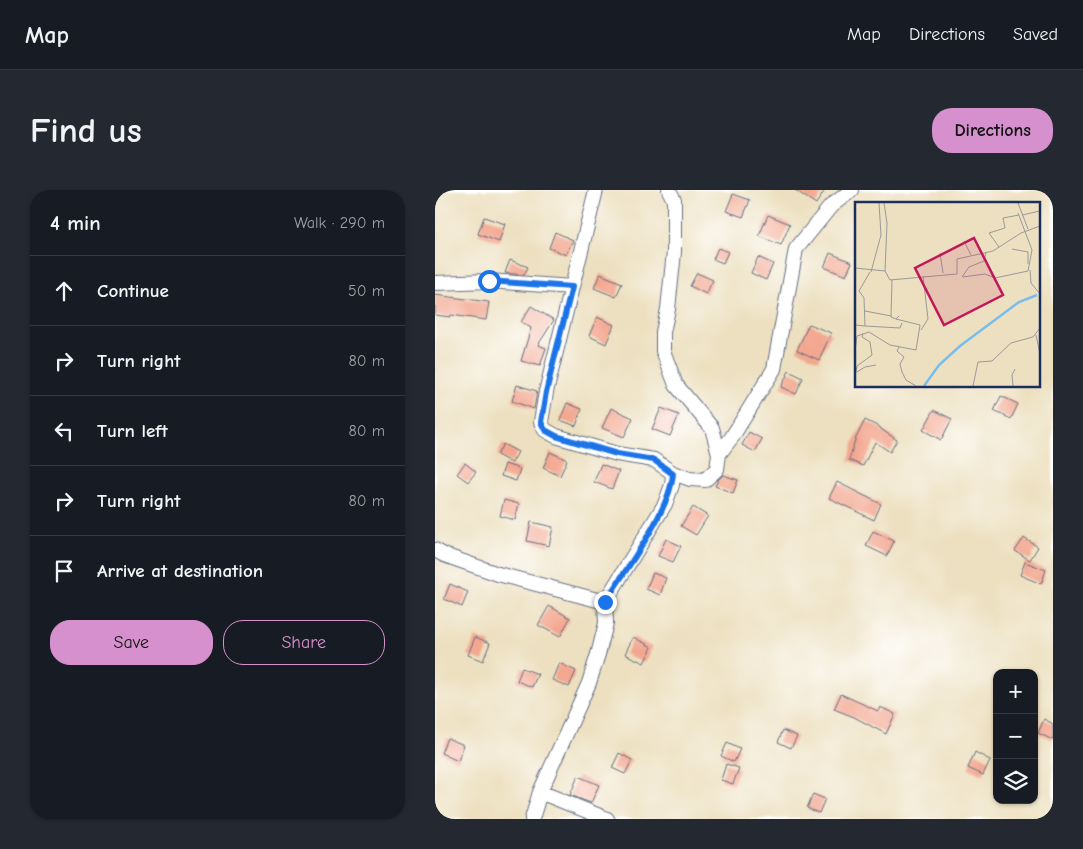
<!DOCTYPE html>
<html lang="en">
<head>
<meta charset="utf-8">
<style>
	:root { --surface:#171b24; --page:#242831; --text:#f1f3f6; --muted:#9ea1a6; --line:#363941; --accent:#d690ce }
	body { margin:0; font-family:"Comic Neue",sans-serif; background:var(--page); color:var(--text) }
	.controls { position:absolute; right:15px; bottom:15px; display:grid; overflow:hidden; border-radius:10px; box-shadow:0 1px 4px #0004 }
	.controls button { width:45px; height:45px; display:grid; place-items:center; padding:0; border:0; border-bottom:1px solid var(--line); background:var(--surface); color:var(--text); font:25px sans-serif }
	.stop { position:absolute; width:15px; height:15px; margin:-11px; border:4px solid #1a73e8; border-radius:50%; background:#fff }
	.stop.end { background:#1a73e8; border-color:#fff; box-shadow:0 1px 5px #0008 }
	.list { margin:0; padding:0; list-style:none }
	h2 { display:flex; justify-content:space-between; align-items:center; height:65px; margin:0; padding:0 20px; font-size:21px }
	h2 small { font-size:16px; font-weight:400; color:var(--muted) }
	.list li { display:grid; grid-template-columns:32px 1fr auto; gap:15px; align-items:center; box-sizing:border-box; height:70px; padding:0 20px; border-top:1px solid var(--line) }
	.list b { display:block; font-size:19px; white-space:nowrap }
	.list em { font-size:16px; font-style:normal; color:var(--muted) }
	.actions { display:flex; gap:10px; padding:15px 20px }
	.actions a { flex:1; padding:11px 0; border:1px solid var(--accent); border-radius:20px; text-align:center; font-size:18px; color:var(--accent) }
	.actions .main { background:var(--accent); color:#111 }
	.icon { flex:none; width:28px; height:28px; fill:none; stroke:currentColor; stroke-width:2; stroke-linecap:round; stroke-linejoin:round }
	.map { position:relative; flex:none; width:618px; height:629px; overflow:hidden; border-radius:20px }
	header { display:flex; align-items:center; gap:30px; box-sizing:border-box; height:70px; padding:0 25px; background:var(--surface); border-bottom:1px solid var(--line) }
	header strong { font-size:24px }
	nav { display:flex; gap:28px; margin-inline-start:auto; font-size:18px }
	.intro { display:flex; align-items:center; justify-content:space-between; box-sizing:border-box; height:120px; padding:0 30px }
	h1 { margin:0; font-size:35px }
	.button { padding:12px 22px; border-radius:20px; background:var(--accent); color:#111; font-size:18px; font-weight:700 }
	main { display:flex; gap:30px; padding:0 30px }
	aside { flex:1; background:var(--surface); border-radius:20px; box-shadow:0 1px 4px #0004 }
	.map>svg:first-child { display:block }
	.building { fill:#f3a790 }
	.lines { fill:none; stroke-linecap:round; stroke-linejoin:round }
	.street-casing { stroke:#646d80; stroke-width:16 }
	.street { stroke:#fff; stroke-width:14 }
	.route { stroke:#1a73e8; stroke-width:6 }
	.inset-river { fill:none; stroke:#77bdee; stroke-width:2.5 }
	.inset-road { fill:none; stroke:#999; stroke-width:1 }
	.view { fill:#c2185b; fill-opacity:0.15; stroke:#c2185b; stroke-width:2.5 }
	.inset-edge { fill:none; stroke:#1b2f5e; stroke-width:2.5 }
</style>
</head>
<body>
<header>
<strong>Map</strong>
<nav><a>Map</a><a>Directions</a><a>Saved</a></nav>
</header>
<div class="intro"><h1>Find us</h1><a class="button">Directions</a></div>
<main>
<aside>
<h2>4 min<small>Walk · 290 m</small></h2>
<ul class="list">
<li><svg class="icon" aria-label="ahead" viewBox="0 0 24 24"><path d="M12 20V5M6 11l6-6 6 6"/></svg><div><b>Continue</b></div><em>50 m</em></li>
<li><svg class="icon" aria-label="right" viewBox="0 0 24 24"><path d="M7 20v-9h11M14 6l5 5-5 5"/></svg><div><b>Turn right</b></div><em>80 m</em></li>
<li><svg class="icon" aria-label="left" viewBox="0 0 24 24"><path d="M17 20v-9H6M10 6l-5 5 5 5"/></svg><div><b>Turn left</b></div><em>80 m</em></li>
<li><svg class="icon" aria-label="right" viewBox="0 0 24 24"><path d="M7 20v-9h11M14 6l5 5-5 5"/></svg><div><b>Turn right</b></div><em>80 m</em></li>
<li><svg class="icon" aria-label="arrive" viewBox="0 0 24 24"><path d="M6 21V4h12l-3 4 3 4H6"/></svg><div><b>Arrive at destination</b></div></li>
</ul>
<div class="actions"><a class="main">Save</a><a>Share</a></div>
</aside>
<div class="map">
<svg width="618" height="629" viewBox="0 0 618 629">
	<rect width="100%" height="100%" fill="#fff"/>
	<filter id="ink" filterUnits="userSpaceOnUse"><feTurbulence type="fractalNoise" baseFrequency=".02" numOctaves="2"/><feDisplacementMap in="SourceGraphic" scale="10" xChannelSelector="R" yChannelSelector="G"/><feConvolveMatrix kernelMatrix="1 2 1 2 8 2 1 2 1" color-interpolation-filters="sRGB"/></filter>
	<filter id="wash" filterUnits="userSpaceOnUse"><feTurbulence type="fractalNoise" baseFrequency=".0096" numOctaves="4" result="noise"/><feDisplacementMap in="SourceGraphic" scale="20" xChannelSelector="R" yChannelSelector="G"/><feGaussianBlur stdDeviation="1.12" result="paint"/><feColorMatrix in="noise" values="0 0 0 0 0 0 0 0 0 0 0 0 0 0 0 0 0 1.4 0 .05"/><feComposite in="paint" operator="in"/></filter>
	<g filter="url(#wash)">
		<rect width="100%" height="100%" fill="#ede0c0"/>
		<g id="blocks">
			<path class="building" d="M360,0H390L381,14Z
				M298,4L315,10L308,27L291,21Z
				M333,25L355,34L346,55L324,46Z
				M49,27L70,34L64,52L43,44Z
				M120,42L138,50L131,65L114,58Z
				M283,58L293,62L288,73L278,69Z
				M395,63L417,72L411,86L389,77Z
				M323,67L338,74L331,90L316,83Z
				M75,70L93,77L89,85L70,83Z
				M262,83L278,90L271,104L255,96Z
				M165,84L187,93L181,107L159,98Z
				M0,105L54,112L51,130L16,125L15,127L0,125Z
				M96,116L119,130L103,155L111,158L105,176L86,171L96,138L86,132Z
				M162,127L179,135L171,154L154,146Z
				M374,134L396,143L384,170L362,160Z
				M354,181L368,188L361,204L346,197Z
				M82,195L102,201L99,219L77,211Z
				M566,206L583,214L576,229L559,221Z
				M132,213L147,219L141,236L125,230Z
				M176,218L198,228L189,247L167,238Z
				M226,218L244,225L235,246L217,239Z
				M499,220L517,229L506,250L488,240Z
				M430,230L446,238V239L462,250L455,262L440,252L428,276L414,270L420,250Z
				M314,242L327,249L320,262L307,255Z
				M68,254L83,262L77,273L62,265Z
				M115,262L132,270L125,286L108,278Z
				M30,273L41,282L33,292L22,284Z
				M70,274L85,279L81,291L66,286Z
				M166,274L184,281L177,299L159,292Z
				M288,285L303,290L298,303L280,296L283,290Z
				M402,292L446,314L439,330L394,308Z
				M69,310L84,314L80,330L65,326Z
				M258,317L273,326L261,345L246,336Z
				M96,332L118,337L114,356L92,351Z
				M438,341L459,351L452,366L431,356Z
				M589,348L603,357L595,370L580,361Z
				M231,349L246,356L238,372L223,366Z
				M590,372L611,380L606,394L585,385Z
				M218,383L231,388L225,405L211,399Z
				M15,394L33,402L27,417L9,409Z
				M114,416L135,428L125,447L103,435Z
				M40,447L55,453L48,471L33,465Z
				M198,447L217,457L209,473L190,464Z
				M124,473L141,481L134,497L117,490Z
				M87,478L103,484L97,497L82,491Z
				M406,504L443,521L445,517L460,524L451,544L419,527L399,519Z
				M609,529L618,534V550L603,543Z
				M348,540L362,546L356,558L343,552Z
				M12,548L29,555L23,571L6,563Z
				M292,553L305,559L299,572L286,566Z
				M540,562L555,570L548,585L533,578Z
				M184,563L197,570L190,584L177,578Z
				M291,574L304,578L298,594L286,590Z
				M143,586L164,595L156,613L135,605Z
				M378,604L390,609L384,623L372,618Z"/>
		</g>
	</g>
	<g filter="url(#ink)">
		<use href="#blocks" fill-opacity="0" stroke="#646d80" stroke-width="1"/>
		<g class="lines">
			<defs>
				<path id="street" d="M234,0L239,10V62L233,119L228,142V161L241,195L277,238L284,264L282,279L270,290L255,289L238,283
					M0,93L54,91L137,97
					M284,264L297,247L339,179L361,59L396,16L417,0
					M0,360L9,365L63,384L170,412
					M105,602L172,629
					M97,629L105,602L154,493L164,461L171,433L170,412L230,314L237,295L238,283L219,270L182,264L121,246L110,240L106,232L111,202L161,0"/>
			</defs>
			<use href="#street" class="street-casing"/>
			<use href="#street" class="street"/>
		</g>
	</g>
	<g class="lines" filter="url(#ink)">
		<path class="route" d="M54,91L137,97L111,202L106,232L110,240L121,246L182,264L219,270L238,284C235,321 191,379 170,412"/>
	</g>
	<g transform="translate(420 12)">
		<rect width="185" height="185" fill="#ede0c0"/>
		<path class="inset-river" d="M69,184L84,163L105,144L164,100L182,93"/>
		<path class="inset-road" d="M29,1L32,21L30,69M163,1L173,27M167,13L185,9M109,39L116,53M144,45L134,31L150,26L148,16L164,13M157,47L173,50V62M85,51L88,71M0,66L30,69L35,78L102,72V57L138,49L166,31L185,24M175,68L176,81L185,92M16,70L26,33L24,1M107,75L114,65L129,59L131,50M108,75L130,72L140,76L173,69L177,48L163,11M37,78L36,115L41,117L44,114M10,109L36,114M0,123L10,124L9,96L4,89L15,70M10,124L45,126L47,121M66,128L73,117L68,74M181,133L185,152M44,145L42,149L49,155L45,162L47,170L51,178L61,184M0,148L2,134L14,130L35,143L61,148L65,123L41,117M2,170L10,165L21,163M0,175L2,164L17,153L15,140L7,135L8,131M118,184L123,160L137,159L156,141L178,135L185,126M158,184L157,173L160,167"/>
		<path class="view" d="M119,36L148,93L89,123L60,66Z"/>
		<rect width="185" height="185" class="inset-edge"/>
	</g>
</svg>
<div class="controls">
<button>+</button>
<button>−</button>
<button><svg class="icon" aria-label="layers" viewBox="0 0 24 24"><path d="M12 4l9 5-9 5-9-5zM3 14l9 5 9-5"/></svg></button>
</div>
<div class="stop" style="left:54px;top:91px"></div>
<div class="stop end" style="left:170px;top:412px"></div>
</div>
</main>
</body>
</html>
